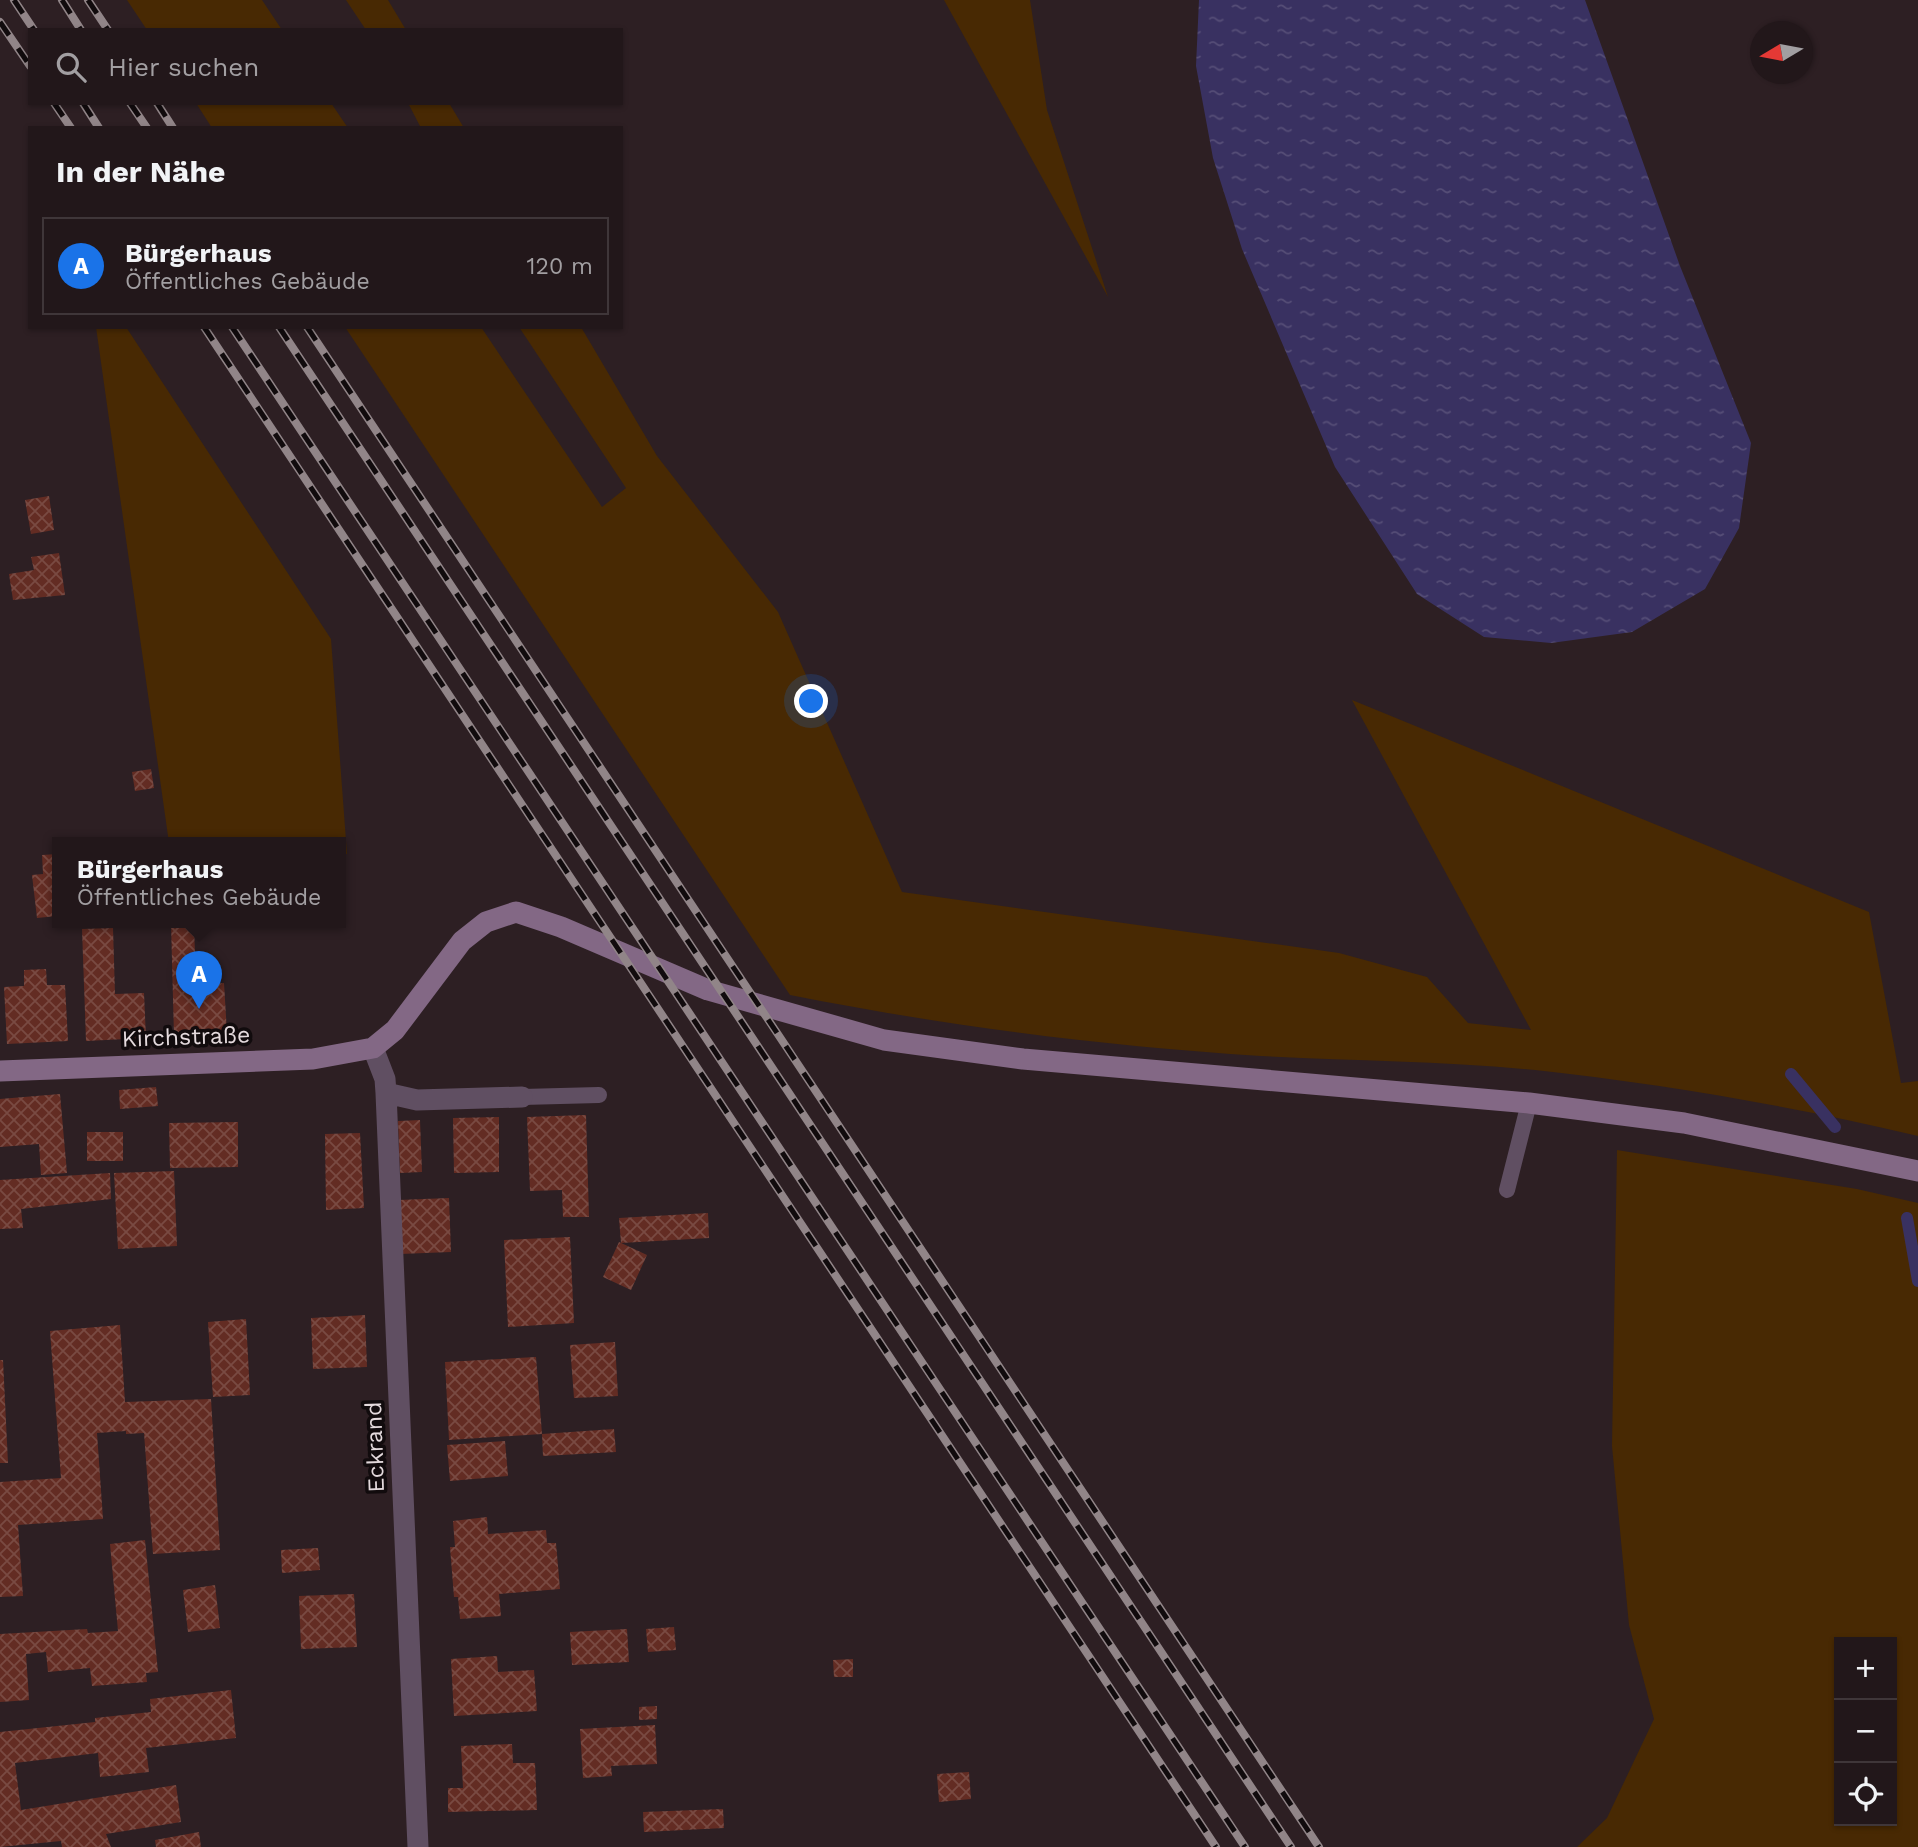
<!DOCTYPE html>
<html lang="de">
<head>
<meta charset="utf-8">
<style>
	:root { --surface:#22171a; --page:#2a2023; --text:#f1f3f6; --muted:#a29fa2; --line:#3f3639; --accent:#1a73e8 }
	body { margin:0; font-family:"Work Sans",sans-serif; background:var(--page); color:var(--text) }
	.controls { position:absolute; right:21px; bottom:21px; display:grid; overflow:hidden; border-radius:0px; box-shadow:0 2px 5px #0004 }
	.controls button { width:63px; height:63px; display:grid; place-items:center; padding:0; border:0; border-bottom:2px solid var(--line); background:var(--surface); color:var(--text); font:35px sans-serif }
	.compass { position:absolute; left:1750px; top:21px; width:63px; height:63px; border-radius:50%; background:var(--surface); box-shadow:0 2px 5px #0004; rotate:260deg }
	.you { position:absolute; left:812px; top:702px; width:24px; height:24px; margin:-18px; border:5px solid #fff; border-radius:50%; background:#1a73e8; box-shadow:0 0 0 10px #1a73e833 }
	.badge { display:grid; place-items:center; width:46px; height:46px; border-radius:50%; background:var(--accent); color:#fff; font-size:23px; font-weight:700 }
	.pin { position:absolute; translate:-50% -58px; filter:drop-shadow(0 2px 4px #0008) }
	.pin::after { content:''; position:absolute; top:37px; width:24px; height:21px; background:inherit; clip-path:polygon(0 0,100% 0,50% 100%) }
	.popup { position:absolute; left:52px; top:837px; width:294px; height:91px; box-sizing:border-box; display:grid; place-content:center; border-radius:0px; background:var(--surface); filter:drop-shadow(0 2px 5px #0005); font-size:23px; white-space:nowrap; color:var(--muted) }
	.popup b { font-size:26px; color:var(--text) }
	.popup::after { content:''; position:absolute; left:50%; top:100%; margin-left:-14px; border:14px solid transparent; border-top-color:var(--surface) }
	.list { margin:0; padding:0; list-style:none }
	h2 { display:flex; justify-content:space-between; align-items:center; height:91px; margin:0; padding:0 28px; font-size:30px }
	h2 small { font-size:23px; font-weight:400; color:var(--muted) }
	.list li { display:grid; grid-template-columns:46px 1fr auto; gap:21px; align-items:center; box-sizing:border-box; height:98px; margin:0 14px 14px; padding:0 14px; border:2px solid var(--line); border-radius:0px }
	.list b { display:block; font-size:26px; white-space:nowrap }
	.list p { margin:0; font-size:23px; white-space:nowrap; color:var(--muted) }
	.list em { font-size:23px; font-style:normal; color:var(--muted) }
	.icon { flex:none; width:38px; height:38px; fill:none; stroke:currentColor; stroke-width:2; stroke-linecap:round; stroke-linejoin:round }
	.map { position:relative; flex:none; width:1918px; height:1847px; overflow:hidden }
	.search { position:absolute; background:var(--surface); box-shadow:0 2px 5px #0004; left:28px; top:28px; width:595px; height:77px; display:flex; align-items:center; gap:18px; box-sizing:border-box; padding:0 24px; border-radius:0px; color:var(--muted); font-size:26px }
	.panel { position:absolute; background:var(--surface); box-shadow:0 2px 5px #0004; left:28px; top:126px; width:595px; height:203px; border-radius:0px }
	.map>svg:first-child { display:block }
	.grass { fill:#482903; fill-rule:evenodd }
	.water { fill:url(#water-ripples) }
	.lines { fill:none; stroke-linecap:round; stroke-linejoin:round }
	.stream { stroke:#393161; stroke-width:12 }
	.building { fill:url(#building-cross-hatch) }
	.lane { stroke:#604f62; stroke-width:16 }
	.street { stroke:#604f62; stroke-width:21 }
	.secondary { stroke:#836885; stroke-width:21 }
	.rail-casing { stroke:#918588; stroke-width:8 }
	.rail { stroke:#110b0d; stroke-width:5; stroke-dasharray:16; stroke-linecap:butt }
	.labels { text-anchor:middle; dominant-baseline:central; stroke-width:7; stroke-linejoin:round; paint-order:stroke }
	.street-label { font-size:23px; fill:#e4dadd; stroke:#110b0d }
</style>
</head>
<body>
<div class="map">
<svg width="1918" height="1847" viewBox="0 0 1918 1847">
	<defs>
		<pattern id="water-ripples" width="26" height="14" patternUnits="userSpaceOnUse" patternTransform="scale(1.75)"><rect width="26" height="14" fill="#393161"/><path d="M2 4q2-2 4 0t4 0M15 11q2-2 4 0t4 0" fill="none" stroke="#564e77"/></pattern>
		<pattern id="building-cross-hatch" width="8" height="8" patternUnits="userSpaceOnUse" patternTransform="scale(1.75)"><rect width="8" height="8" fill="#632c23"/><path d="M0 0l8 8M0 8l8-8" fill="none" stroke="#794a42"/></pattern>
	</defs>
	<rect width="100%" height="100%" fill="#2d1f23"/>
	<path class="grass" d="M127,0H262L282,30H147Z
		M346,0H388L406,30H366Z
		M944,0H1030L1047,110L1108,297Z
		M196,103H331L348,128H212Z
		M408,103H449L464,128H421Z
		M96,327H126L331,639L347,854L341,853V843H169Z
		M345,327H481L602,507L626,488L519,327H581L657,456L778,612L902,892L1339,953L1427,977L1468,1023L1531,1030L1352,700L1869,912L1901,1083L1918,1081V1136C1792,1106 1663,1084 1535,1070C1444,1061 1352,1061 1261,1056C1103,1046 946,1026 790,995Z
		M1617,1150L1857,1189L1918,1203V1847H1577L1607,1818L1654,1719L1629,1625L1612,1446ZM1839,1642H1892V1821H1839Z"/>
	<path class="water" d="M1199,0H1585L1680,266L1751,443L1739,528L1705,589L1632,632L1551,643L1484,637L1417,594L1335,467L1242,249L1213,158L1196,66Z"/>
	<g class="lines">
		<path class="stream" d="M1791,1074L1835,1127
			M1907,1218L1918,1281"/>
	</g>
	<path class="building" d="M49,496L54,530L31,534L25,500Z
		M59,553L65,595L13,600L9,574L34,570L31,557Z
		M151,769L154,788L135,791L132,772Z
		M57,854V916L37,918L32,875L43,874L42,855Z
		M171,923H194L196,985L224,983L227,1033L174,1036Z
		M113,928L115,994L144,993L146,1038L86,1041L82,929Z
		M46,969L47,985H65L68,1041L7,1044L4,987L24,986V970Z
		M156,1087L158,1106L120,1109L119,1090Z
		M60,1094L67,1173L41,1175L39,1144L0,1147V1099Z
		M586,1115L589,1217H563L562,1190L530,1191L527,1117Z
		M499,1117V1172L454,1173L453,1118Z
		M420,1120L422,1172L400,1173L398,1121Z
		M238,1122V1167L170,1168L169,1123Z
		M87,1132H123V1161H87Z
		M360,1133L364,1208L326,1210L325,1134Z
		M174,1171L177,1246L118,1249L114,1173Z
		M110,1173L111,1199L21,1209L23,1228L0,1229V1180Z
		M449,1198L451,1252L400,1254L398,1200Z
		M708,1213L709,1238L621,1243L619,1218Z
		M570,1237L574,1323L508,1327L504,1240Z
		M619,1242L647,1255L631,1290L603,1277Z
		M365,1315L367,1367L313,1369L311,1318Z
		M246,1319L250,1395L213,1397L208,1322Z
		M120,1325L125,1402L211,1399L220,1550L153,1554L144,1433L126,1434V1431L97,1433L103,1519L18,1525L23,1596L0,1597V1482L61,1478L50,1331Z
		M615,1342L618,1396L574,1398L570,1345Z
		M536,1357L542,1434L614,1429L616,1452L543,1456L542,1434L449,1440L445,1362Z
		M0,1360H3L8,1463H0Z
		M505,1441L508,1476L450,1481L447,1445Z
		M487,1517L488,1534L546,1530L547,1543H556L560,1589L499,1594L501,1616L460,1619L458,1597H454L450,1547H455L453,1521Z
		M145,1540L158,1672L146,1673L147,1682L92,1686L90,1668L48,1672L46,1652L26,1654L29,1700L0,1702V1634L87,1629L88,1633L118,1631L110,1544Z
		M318,1548L320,1570L282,1573L281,1550Z
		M215,1585L220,1628L188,1632L183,1590Z
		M354,1594L357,1647L301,1649L299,1596Z
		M674,1627L676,1650L648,1652L646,1629Z
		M627,1629L629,1662L572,1665L570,1632Z
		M497,1656L498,1672L534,1670L537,1711L454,1716L451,1659Z
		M853,1659V1677H834L833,1660Z
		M231,1690L236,1738L146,1748L149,1772L100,1777L98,1753L15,1763L21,1810L176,1785L181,1822L106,1834L111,1847H62L61,1841L0,1847V1732L95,1722V1718L151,1712L150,1699Z
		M657,1706V1719L639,1720V1707Z
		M655,1725L657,1764L611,1766L612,1776L583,1778L580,1729Z
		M512,1744L513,1763H535L537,1810L448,1812V1788H463L461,1746Z
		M969,1772L971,1799L939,1802L937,1774Z
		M723,1809L724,1828L644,1832L643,1812Z
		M199,1832L201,1847H156L155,1840Z"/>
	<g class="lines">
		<path class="lane" d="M522,1097L599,1095
			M1507,1190L1529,1103"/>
		<path class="street" d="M373,1048L385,1079L386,1093L418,1847
			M386,1093L417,1100L522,1097"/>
		<path class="secondary" d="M0,1071L313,1059L373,1048L395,1030L462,941L486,922L516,912L561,927L708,990L884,1040L1023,1059L1529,1103L1684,1123L1918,1171"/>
		<defs>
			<path id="rail" d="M14,0L34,30
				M62,0L81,30
				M88,0L108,30
				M0,22L30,66
				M54,103L71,128
				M83,103L99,128
				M130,103L147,128
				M157,103L173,128
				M204,327L1216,1847
				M232,327L1245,1847
				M279,327L1291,1847
				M307,327L1319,1847"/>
		</defs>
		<use href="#rail" class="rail-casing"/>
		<use href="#rail" class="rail"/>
	</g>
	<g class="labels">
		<g class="street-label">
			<text transform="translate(186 1037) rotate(-2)">Kirchstraße</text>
			<text transform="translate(375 1447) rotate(-92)">Eckrand</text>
		</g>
	</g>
</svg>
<div class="controls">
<button>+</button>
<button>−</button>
<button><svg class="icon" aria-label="locate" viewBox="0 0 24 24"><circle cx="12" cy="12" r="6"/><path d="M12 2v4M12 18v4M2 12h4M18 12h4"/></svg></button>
</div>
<svg class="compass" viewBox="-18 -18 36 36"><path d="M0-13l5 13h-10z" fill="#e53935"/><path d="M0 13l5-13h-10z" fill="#a29fa2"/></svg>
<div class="you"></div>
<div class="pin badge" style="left:199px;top:1009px">A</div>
<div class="popup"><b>Bürgerhaus</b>Öffentliches Gebäude</div>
<div class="search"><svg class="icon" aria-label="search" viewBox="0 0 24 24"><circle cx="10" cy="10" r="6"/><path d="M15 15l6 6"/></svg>Hier suchen</div>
<section class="panel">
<h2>In der Nähe<small></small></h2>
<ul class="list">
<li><span class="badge">A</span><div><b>Bürgerhaus</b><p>Öffentliches Gebäude</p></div><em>120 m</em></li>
</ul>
</section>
</div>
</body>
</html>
